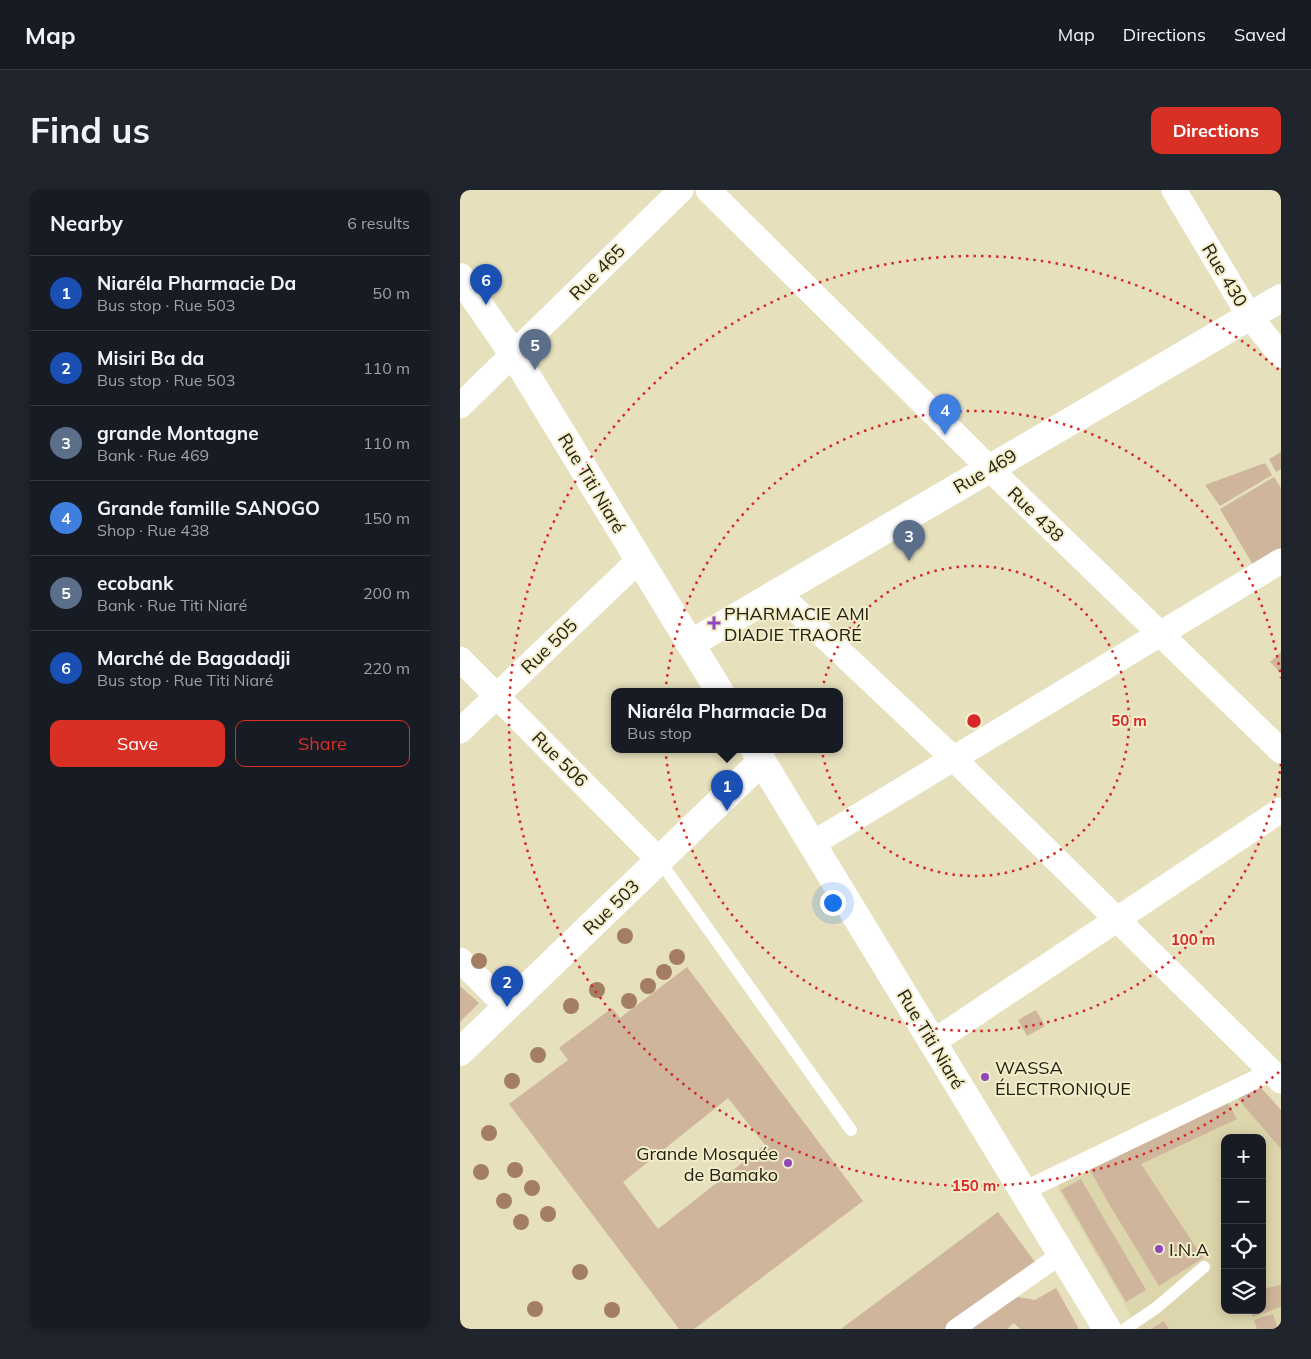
<!DOCTYPE html>
<html lang="en">
<head>
<meta charset="utf-8">
<style>
	:root { --surface:#171b24; --page:#20242c; --text:#f1f3f6; --muted:#9ea1a6; --line:#363941; --accent:#d93025 }
	body { margin:0; font-family:Mulish,sans-serif; background:var(--page); color:var(--text) }
	.controls { position:absolute; right:15px; bottom:15px; display:grid; overflow:hidden; border-radius:10px; box-shadow:0 2px 12px #0003 }
	.controls button { width:45px; height:45px; display:grid; place-items:center; padding:0; border:0; border-bottom:1px solid var(--line); background:var(--surface); color:var(--text); font:25px sans-serif }
	.you { position:absolute; left:372px; top:712px; width:18px; height:18px; margin:-12px; border:4px solid #fff; border-radius:50%; background:#1a73e8; box-shadow:0 0 0 8px #1a73e833 }
	.badge { display:grid; place-items:center; width:32px; height:32px; border-radius:50%; background:var(--accent); color:#fff; font-size:16px; font-weight:700 }
	.pin { position:absolute; translate:-50% -41px; filter:drop-shadow(0 1px 2px #0008) }
	.pin::after { content:''; position:absolute; top:26px; width:18px; height:15px; background:inherit; clip-path:polygon(0 0,100% 0,50% 100%) }
	.popup { position:absolute; left:151px; top:498px; width:232px; height:65px; box-sizing:border-box; display:grid; place-content:center; border-radius:10px; background:var(--surface); filter:drop-shadow(0 1px 4px #0005); font-size:16px; white-space:nowrap; color:var(--muted) }
	.popup b { font-size:19px; color:var(--text) }
	.popup::after { content:''; position:absolute; left:50%; top:100%; margin-left:-10px; border:10px solid transparent; border-top-color:var(--surface) }
	.list { margin:0; padding:0; list-style:none }
	h2 { display:flex; justify-content:space-between; align-items:center; height:65px; margin:0; padding:0 20px; font-size:21px }
	h2 small { font-size:16px; font-weight:400; color:var(--muted) }
	.list li { display:grid; grid-template-columns:32px 1fr auto; gap:15px; align-items:center; box-sizing:border-box; height:75px; padding:0 20px; border-top:1px solid var(--line) }
	.list b { display:block; font-size:19px; white-space:nowrap }
	.list p { margin:0; font-size:16px; white-space:nowrap; color:var(--muted) }
	.list em { font-size:16px; font-style:normal; color:var(--muted) }
	.actions { display:flex; gap:10px; padding:15px 20px }
	.actions a { flex:1; padding:11px 0; border:1px solid var(--accent); border-radius:10px; text-align:center; font-size:18px; color:var(--accent) }
	.actions .main { background:var(--accent); color:#fff }
	.icon { flex:none; width:28px; height:28px; fill:none; stroke:currentColor; stroke-width:2; stroke-linecap:round; stroke-linejoin:round }
	.map { position:relative; flex:none; width:821px; height:1139px; overflow:hidden; border-radius:10px }
	header { display:flex; align-items:center; gap:30px; box-sizing:border-box; height:70px; padding:0 25px; background:var(--surface); border-bottom:1px solid var(--line) }
	header strong { font-size:24px }
	nav { display:flex; gap:28px; margin-inline-start:auto; font-size:18px }
	.intro { display:flex; align-items:center; justify-content:space-between; box-sizing:border-box; height:120px; padding:0 30px }
	h1 { margin:0; font-size:35px }
	.button { padding:12px 22px; border-radius:10px; background:var(--accent); color:#fff; font-size:18px; font-weight:700 }
	main { display:flex; gap:30px; padding:0 30px }
	aside { flex:1; background:var(--surface); border-radius:10px; box-shadow:0 2px 12px #0003 }
	.map>svg:first-child { display:block }
	.built { fill:#ddd6ac; fill-rule:evenodd }
	.building { fill:#ceb59b; fill-rule:evenodd }
	.lines { fill:none; stroke-linecap:round; stroke-linejoin:round }
	.service { stroke:#fff; stroke-width:12 }
	.pedestrian { stroke:#fff; stroke-width:19 }
	.minor { stroke:#fff; stroke-width:25 }
	.tertiary { stroke:#fff; stroke-width:28 }
	.secondary { stroke:#fff; stroke-width:28 }
	.tree { fill:#a37e62 }
	.ring { fill:none; stroke:#d62828; stroke-width:2.5; stroke-dasharray:2.5 5 }
	.poi-dot { fill:#8f47ba; stroke:#f3edca; stroke-width:2 }
	.labels { text-anchor:middle; dominant-baseline:central; stroke-width:4; stroke-linejoin:round; paint-order:stroke }
	.street-label { font-size:18px; fill:#232114; stroke:#f3edca }
	.poi-label { font-size:18px; fill:#232114; stroke:#f3edca; text-anchor:start }
	.centre { fill:#d62828; stroke:#f3edca; stroke-width:2.5 }
	.ring-label { font-size:15px; text-anchor:middle; font-weight:bold; fill:#d62828; stroke:#f3edca; stroke-width:4; stroke-linejoin:round; paint-order:stroke }
</style>
</head>
<body>
<header>
<strong>Map</strong>
<nav><a>Map</a><a>Directions</a><a>Saved</a></nav>
</header>
<div class="intro"><h1>Find us</h1><a class="button">Directions</a></div>
<main>
<aside>
<h2>Nearby<small>6 results</small></h2>
<ul class="list">
<li><span class="badge" style="background:#1a4fb4">1</span><div><b>Niaréla Pharmacie Da</b><p>Bus stop · Rue 503</p></div><em>50 m</em></li>
<li><span class="badge" style="background:#1a4fb4">2</span><div><b>Misiri Ba da</b><p>Bus stop · Rue 503</p></div><em>110 m</em></li>
<li><span class="badge" style="background:#5c6f8a">3</span><div><b>grande Montagne</b><p>Bank · Rue 469</p></div><em>110 m</em></li>
<li><span class="badge" style="background:#3f7fe0">4</span><div><b>Grande famille SANOGO</b><p>Shop · Rue 438</p></div><em>150 m</em></li>
<li><span class="badge" style="background:#5c6f8a">5</span><div><b>ecobank</b><p>Bank · Rue Titi Niaré</p></div><em>200 m</em></li>
<li><span class="badge" style="background:#1a4fb4">6</span><div><b>Marché de Bagadadji</b><p>Bus stop · Rue Titi Niaré</p></div><em>220 m</em></li>
</ul>
<div class="actions"><a class="main">Save</a><a>Share</a></div>
</aside>
<div class="map">
<svg width="821" height="1139" viewBox="0 0 821 1139">
	<rect width="100%" height="100%" fill="#e6e0bd"/>
	<path class="built" d="M797,897L821,923V1139H679L598,999L602,989ZM765,948H802V1120H765Z"/>
	<path class="building" d="M821,262V279L816,282L809,269Z
		M805,273L812,285L760,316L745,295Z
		M814,287L821,298V359L793,375L760,319Z
		M821,462V483L810,472Z
		M227,777L403,1011L234,1139H219L49,914L108,870L99,858L152,818L160,828ZM268,908L305,955L198,1039L163,992Z
		M0,796L19,813L0,832Z
		M576,820L585,836L567,846L558,830Z
		M797,893L821,920V959L774,904Z
		M767,911L777,929L681,974L743,1068L699,1096L649,1014L629,978Z
		M621,989L686,1100L666,1112L601,1000Z
		M538,1022L575,1072L485,1139H381Z
		M821,1095V1116L818,1118L793,1127L791,1120H802V1099Z
		M596,1098L619,1139H560L554,1133L547,1139H512L553,1106L575,1110Z
		M813,1124L818,1139H797L794,1130Z
		M704,1131L709,1139H691Z"/>
	<g class="lines">
		<path class="service" d="M199,670L391,940
			M665,1139L696,1118L744,1077"/>
		<path class="pedestrian" d="M564,1001L811,882
			M495,1139L602,1064"/>
		<path class="minor" d="M248,0L529,278L821,561
			M714,0L790,127L821,165
			M0,216L221,0
			M318,403L494,569L821,891
			M0,469L199,670
			M0,541L179,370
			M352,654L821,371
			M0,770L47,817
			M473,852L821,620"/>
		<path class="tertiary" d="M230,454L821,108
			M0,862L302,571"/>
		<path class="secondary" d="M0,87L54,165L260,502
			M295,560L647,1139"/>
	</g>
	<g class="tree">
		<circle cx="165" cy="746" r="8"/>
		<circle cx="217" cy="767" r="8"/>
		<circle cx="19" cy="771" r="8"/>
		<circle cx="204" cy="782" r="8"/>
		<circle cx="188" cy="796" r="8"/>
		<circle cx="137" cy="800" r="8"/>
		<circle cx="169" cy="811" r="8"/>
		<circle cx="111" cy="816" r="8"/>
		<circle cx="78" cy="865" r="8"/>
		<circle cx="52" cy="891" r="8"/>
		<circle cx="29" cy="943" r="8"/>
		<circle cx="55" cy="980" r="8"/>
		<circle cx="21" cy="982" r="8"/>
		<circle cx="72" cy="998" r="8"/>
		<circle cx="44" cy="1011" r="8"/>
		<circle cx="88" cy="1024" r="8"/>
		<circle cx="61" cy="1032" r="8"/>
		<circle cx="120" cy="1082" r="8"/>
		<circle cx="75" cy="1119" r="8"/>
		<circle cx="152" cy="1120" r="8"/>
	</g>
	<g class="ring">
		<circle cx="514" cy="531" r="155"/>
		<path d="M821 574A310 310 0 1 1 821 488"/>
		<path d="M819 882A465 465 0 1 1 819 180"/>
	</g>
	<g class="poi-dot">
		<path d="M251.5 425.5h5v5h5v5h-5v5h-5v-5h-5v-5h5z"/>
		<circle cx="525" cy="887" r="5"/>
		<circle cx="328" cy="973" r="5"/>
		<circle cx="699" cy="1059" r="5"/>
	</g>
	<g class="labels">
		<g class="street-label">
			<text transform="translate(137 82) rotate(-45)">Rue 465</text>
			<text transform="translate(765 85) rotate(59)">Rue 430</text>
			<text transform="translate(525 281) rotate(-30)">Rue 469</text>
			<text transform="translate(132 293) rotate(59)">Rue Titi Niaré</text>
			<text transform="translate(576 324) rotate(44)">Rue 438</text>
			<text transform="translate(89 456) rotate(-44)">Rue 505</text>
			<text transform="translate(100 569) rotate(45)">Rue 506</text>
			<text transform="translate(151 717) rotate(-44)">Rue 503</text>
			<text transform="translate(471 849) rotate(59)">Rue Titi Niaré</text>
		</g>
		<g class="poi-label">
			<text x="264" y="423">PHARMACIE AMI<tspan x="264" dy="21">DIADIE TRAORÉ</tspan></text>
			<text x="535" y="877">WASSA<tspan x="535" dy="21">ÉLECTRONIQUE</tspan></text>
			<text x="318" y="963" text-anchor="end">Grande Mosquée<tspan x="318" dy="21">de Bamako</tspan></text>
			<text x="709" y="1059">I.N.A</text>
		</g>
	</g>
	<circle cx="514" cy="531" r="8" class="centre"/>
	<g class="ring-label">
		<text x="669" y="536">50 m</text>
		<text x="733" y="755">100 m</text>
		<text x="514" y="1001">150 m</text>
	</g>
</svg>
<div class="controls">
<button>+</button>
<button>−</button>
<button><svg class="icon" aria-label="locate" viewBox="0 0 24 24"><circle cx="12" cy="12" r="6"/><path d="M12 2v4M12 18v4M2 12h4M18 12h4"/></svg></button>
<button><svg class="icon" aria-label="layers" viewBox="0 0 24 24"><path d="M12 4l9 5-9 5-9-5zM3 14l9 5 9-5"/></svg></button>
</div>
<div class="you"></div>
<div class="pin badge" style="left:267px;top:621px;background:#1a4fb4">1</div>
<div class="popup"><b>Niaréla Pharmacie Da</b>Bus stop</div>
<div class="pin badge" style="left:47px;top:817px;background:#1a4fb4">2</div>
<div class="pin badge" style="left:449px;top:371px;background:#5c6f8a">3</div>
<div class="pin badge" style="left:485px;top:245px;background:#3f7fe0">4</div>
<div class="pin badge" style="left:75px;top:180px;background:#5c6f8a">5</div>
<div class="pin badge" style="left:26px;top:115px;background:#1a4fb4">6</div>
</div>
</main>
</body>
</html>
